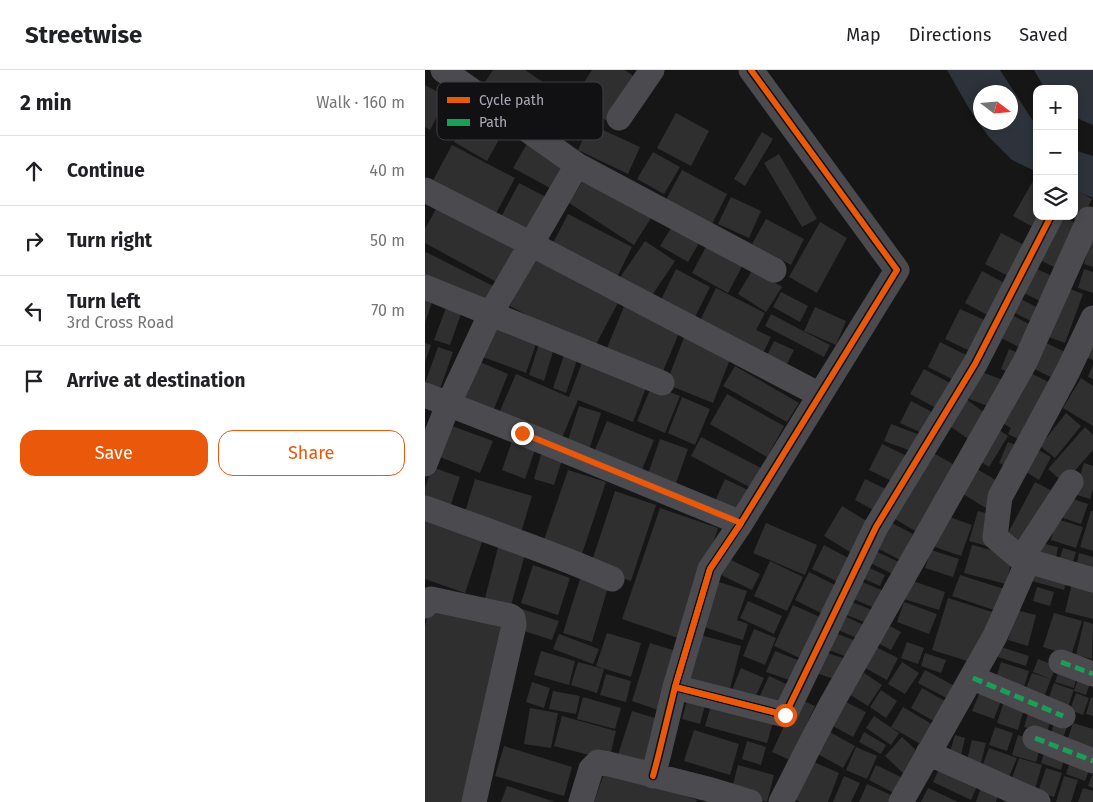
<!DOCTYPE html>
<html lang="en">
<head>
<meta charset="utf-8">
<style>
	:root { --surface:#fff; --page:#f6f6f6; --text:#202124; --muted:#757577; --line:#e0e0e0; --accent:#ea580c }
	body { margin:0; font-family:"Fira Sans",sans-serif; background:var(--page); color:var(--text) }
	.controls { position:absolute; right:15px; top:15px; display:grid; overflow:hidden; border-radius:10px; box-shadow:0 2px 8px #0003 }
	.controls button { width:45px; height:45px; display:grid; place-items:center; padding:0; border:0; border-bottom:1px solid var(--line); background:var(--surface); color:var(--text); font:25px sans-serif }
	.compass { position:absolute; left:548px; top:15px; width:45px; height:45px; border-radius:50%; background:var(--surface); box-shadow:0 2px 8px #0003; rotate:106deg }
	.stop { position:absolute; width:15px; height:15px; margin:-11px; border:4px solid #ea580c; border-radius:50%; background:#fff }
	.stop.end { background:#ea580c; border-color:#fff; box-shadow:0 1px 5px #0008 }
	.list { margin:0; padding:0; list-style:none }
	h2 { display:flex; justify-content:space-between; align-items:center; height:65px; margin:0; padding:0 20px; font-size:21px }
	h2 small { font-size:16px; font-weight:400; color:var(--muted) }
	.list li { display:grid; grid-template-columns:32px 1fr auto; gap:15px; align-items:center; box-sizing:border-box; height:70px; padding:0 20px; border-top:1px solid var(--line) }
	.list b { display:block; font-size:19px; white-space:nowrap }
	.list p { margin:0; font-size:16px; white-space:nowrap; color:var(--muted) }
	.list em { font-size:16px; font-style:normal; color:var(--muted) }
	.actions { display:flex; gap:10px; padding:15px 20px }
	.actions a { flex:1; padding:11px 0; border:1px solid var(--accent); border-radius:15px; text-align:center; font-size:18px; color:var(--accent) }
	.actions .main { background:var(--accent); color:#fff }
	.icon { flex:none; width:28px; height:28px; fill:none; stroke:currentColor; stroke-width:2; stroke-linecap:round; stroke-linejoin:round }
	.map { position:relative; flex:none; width:668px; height:732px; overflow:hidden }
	header { display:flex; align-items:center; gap:30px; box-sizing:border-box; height:70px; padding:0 25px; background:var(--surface); border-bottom:1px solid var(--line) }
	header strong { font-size:24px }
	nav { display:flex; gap:28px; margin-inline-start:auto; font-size:18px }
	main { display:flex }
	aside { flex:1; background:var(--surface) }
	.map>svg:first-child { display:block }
	.water { fill:#2e323a; fill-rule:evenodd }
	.building { fill:#2f2f30 }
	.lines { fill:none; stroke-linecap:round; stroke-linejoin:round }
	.minor { stroke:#4b4b4f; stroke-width:25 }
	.quiet { stroke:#1a9f57; stroke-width:5; stroke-dasharray:10 5; stroke-linecap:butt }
	.cycleway-casing { stroke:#111012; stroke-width:9 }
	.cycleway { stroke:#e8590c; stroke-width:6 }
	.route { stroke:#ea580c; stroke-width:6 }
	.key { fill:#111012; stroke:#3f3e43; stroke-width:1 }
	.key-label { font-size:14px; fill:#a9aab5 }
</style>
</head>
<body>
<header>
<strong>Streetwise</strong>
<nav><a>Map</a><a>Directions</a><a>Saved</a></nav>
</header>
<main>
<aside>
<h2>2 min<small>Walk · 160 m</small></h2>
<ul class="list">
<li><svg class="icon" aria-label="ahead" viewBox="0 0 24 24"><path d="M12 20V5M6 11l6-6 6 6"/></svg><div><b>Continue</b></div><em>40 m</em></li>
<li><svg class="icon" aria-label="right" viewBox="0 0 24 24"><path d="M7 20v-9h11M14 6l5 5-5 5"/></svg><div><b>Turn right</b></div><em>50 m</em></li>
<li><svg class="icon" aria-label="left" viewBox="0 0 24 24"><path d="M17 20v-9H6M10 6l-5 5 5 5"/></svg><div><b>Turn left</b><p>3rd Cross Road</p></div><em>70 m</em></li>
<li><svg class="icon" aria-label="arrive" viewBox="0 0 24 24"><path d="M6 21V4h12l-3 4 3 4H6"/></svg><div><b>Arrive at destination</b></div></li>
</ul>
<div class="actions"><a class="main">Save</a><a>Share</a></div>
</aside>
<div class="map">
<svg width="668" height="732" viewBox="0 0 668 732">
	<rect width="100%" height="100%" fill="#161616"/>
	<path class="water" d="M522,0H575L608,51L612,55V102L587,90L563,66L545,40ZM586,22V52H556V22Z
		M609,0H668V55L656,50L649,45V19H620Z
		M649,80L668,86V128L649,120Z"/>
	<path class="building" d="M68,0H100L140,27L118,60L56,18Z
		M167,0H200L211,8L182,51L148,29Z
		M0,15L22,27L5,60L0,57Z
		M48,40L80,59L62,91L29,72Z
		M251,43L284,61L266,96L232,78Z
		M165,54L215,77L203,104L153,80Z
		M337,62L348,69L320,116L309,109Z
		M103,72L142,93L127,119L88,98Z
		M27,75L90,108L67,151L4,118Z
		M228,82L255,97L239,124L212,109Z
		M354,84L392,149L377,157L339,93Z
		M257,100L302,124L287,154L241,130Z
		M612,104V146H619L612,159L588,146Z
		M161,106L226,148L209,175L144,133Z
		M94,113L123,128L103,166L74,151Z
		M651,120L667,129L655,152L644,146H649V123Z
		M306,127L336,141L324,168L293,154Z
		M12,137L95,182L77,215L0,173V159Z
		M143,144L207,177L189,213L125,179Z
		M636,146L652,154L631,198L613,189Z
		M341,149L379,169L366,195L327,174Z
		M251,150L278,166L263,192L235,176Z
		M395,152L422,168L392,223L364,207Z
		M576,163L603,177L587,208L560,194Z
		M667,166H668V197L659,194Z
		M220,171L250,191L224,230L194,209Z
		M284,171L320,191L303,223L267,203Z
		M1,182L70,217L59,238L0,207V184Z
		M112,183L196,227L168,280L85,236Z
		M608,197L629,207L617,232L597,222Z
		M251,199L285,217L267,253L233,236Z
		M328,199L357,217L341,242L313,224Z
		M659,199L668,202V223L653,218Z
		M557,201L585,216L568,248L540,233Z
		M637,216L658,224L640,273L618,265Z
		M291,218L340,243L331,260L346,267L335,289L272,257Z
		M356,222L383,236L375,252L348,237Z
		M592,227L617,240L610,253L586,241Z
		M0,230L7,232L0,253Z
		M200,234L256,258L236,306L180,283Z
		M22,235L37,241L25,275L9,270Z
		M390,237L421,251L411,275L379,261Z
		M535,239L564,252L549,283L520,269Z
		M583,243L604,254L594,277L572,266Z
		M346,244L405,275L399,287L340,256Z
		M67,251L113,268L101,303L55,286Z
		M668,254V290L656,285Z
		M260,265L307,284L288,333L241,314Z
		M613,269L644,284L632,310L601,295Z
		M115,271L130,275L119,311L104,305Z
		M349,271L369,280L358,302L339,292Z
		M515,272L545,287L533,312L503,297Z
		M0,273L6,275L0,292Z
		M13,277L28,282L15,319L0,313Z
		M141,279L154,284L141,323L128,318Z
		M584,279L598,285L590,305L576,299Z
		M48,289L83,304L69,339L34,325Z
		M158,290L222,315L208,352L153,330L136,370L74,343L91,304L144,327Z
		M668,294V309L663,307Z
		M310,296L374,333L362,352L298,316Z
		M499,299L527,314L513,339L485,324Z
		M598,299L631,316L601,373L583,364L586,358L572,350Z
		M554,301L578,310L568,338L544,329Z
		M656,308L668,316V356L638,338Z
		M227,315L255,326L240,363L212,351Z
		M302,324L359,356L342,387L285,354Z
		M257,327L285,339L270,375L243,363Z
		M541,329L564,346L546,371L522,354Z
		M486,331L509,343L499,364L475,353Z
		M154,336L176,343L164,380L142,373Z
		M641,343L656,356L630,388L615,376Z
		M182,351L229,370L214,407L167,387Z
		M466,354L495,365L489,382L459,371Z
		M27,356L68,371L55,403L15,387Z
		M660,357L668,365V380L639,413L623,399Z
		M573,359L583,366L564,397L553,390Z
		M276,367L338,399L328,419L266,386Z
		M235,369L263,379L251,413L223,404Z
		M87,371L110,380L100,409L77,400Z
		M583,372L596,377L587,399L574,393Z
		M457,374L486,388L473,414L444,400Z
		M503,380L533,397L495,464L465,446Z
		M613,380L626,387L614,410L601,402Z
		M117,381L138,387L129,415L109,409Z
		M659,393L668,396V419L665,429L649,424Z
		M7,397L35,407L23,443L0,435V418Z
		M552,399L579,415L564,440L538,424Z
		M143,400L181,412L157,484L119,470Z
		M50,409L107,426L95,466L38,449Z
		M300,409L323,420L314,442L290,431Z
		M440,409L467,422L456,444L430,430Z
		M610,412L631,423L603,476L582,465Z
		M190,421L231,435L206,511L165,497Z
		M642,427L663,434L656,454L635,447Z
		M417,436L448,455L430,485L399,466Z
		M235,438L293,458L256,569L197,549Z
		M553,441L571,446L562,476L544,471Z
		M666,441H668V481L655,477Z
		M519,445L547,455L536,486L507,476Z
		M0,449L58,469L40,523L0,509Z
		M632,449L658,457L651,478L626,470Z
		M463,451L488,464L475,490L450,477Z
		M341,453L392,475L380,505L328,483Z
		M616,473L633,477L630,493L613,489Z
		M399,475L425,489L413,512L387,499Z
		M547,475L588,486L581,514L539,503Z
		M73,477L100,484L85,539L59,532Z
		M638,478L651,482L645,501L632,497Z
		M446,479L476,493L470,505L441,491Z
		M506,480L534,489L528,507L500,498Z
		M654,483L668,487V507L650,503Z
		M302,488L335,504L327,520L294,504Z
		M345,491L378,507L362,541L329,526Z
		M108,495L145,508L133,545L96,533Z
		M438,495L460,505L455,516L433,506Z
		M610,501L642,510L639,520L607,511Z
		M384,502L410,515L396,543L370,530Z
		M535,505L579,519L572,541L527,526Z
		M155,509L183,517L167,572L138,563Z
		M432,510L459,521L452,539L424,527Z
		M485,510L520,522L514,540L479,529Z
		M291,511L322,521L312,550L323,554L318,570L276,556Z
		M647,513L668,518V549L640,542Z
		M612,517L629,522L625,536L608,531Z
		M523,528L567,542L552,594L507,580Z
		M419,529L447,540L442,553L414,542Z
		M323,531L357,546L349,564L315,548Z
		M479,532L512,544L504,564L472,552Z
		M5,533L84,550L44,732H0V557Z
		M368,535L397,548L377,589L349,576Z
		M97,539L134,551L127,570L90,558Z
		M591,540L611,545L603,576L583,570Z
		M413,543L445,558L439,571L406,557Z
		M629,543L657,551L646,586L618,577Z
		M659,551L668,554L667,589L651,585Z
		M463,555L476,562L466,580L453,573Z
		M329,559L351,568L340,595L318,586Z
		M405,561L431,571L425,588L399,578Z
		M182,563L216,573L206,607L171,596Z
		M268,563L316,576L303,627L255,615Z
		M134,564L174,579L168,594L128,579Z
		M482,572L499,578L493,594L476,588Z
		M225,573L254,582L236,641L207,631Z
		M451,577L473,588L462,610L440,598Z
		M576,577L604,586L601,596L573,587Z
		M116,581L150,591L144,615L109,605Z
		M350,581L375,591L367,611L341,602Z
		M396,581L421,589L414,611L389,602Z
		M500,583L521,590L516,603L496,596Z
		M613,589L631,596L626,609L608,602Z
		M153,592L179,599L172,623L146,615Z
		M477,592L494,603L480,624L463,614Z
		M576,592L604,601L599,617L571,608Z
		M316,598L339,608L329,630L307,620Z
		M500,600L535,619L529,632L493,613Z
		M634,600L652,606L649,618L630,612Z
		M439,603L457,615L443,636L424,624Z
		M607,603L626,609L619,627L600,621Z
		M181,604L206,611L201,632L175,625Z
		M344,606L370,618L360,643L333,630Z
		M654,606L666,610L661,625L649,621Z
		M107,612L125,618L119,638L101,632Z
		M629,613L649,620L643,637L623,630Z
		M557,617L578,625L569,649L547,641Z
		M497,618L525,634L514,654L486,638Z
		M456,620L472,631L461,648L445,637Z
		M128,621L155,626L151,644L124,639Z
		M264,623L282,628L275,654L257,649Z
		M651,623L664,628L658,645L645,640Z
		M158,627L196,638L190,659L152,649Z
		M666,627L668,628V646L661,644Z
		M372,628L390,636L365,690L347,682Z
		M580,628L600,635L593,660L572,653Z
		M419,631L441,642L428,667L406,655Z
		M287,632L349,649L342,673L280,656Z
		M478,637L515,659L504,679L466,657Z
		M605,637L627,644L622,663L599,657Z
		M105,638L133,643L126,678L99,674Z
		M207,641L236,650L220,700L191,691Z
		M137,646L191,661L184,690L129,676Z
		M449,646L474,663L466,675L441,658Z
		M631,646L644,651L637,671L625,667Z
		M648,653L668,659V678L642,671Z
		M570,657L588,663L582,681L564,675Z
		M269,660L314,674L305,705L259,691Z
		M403,661L430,676L418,698L391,683Z
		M439,662L461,675L456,684L434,672Z
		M530,665L540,668L536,685L525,682Z
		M593,665L617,672L611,692L587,685Z
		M477,667L498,687L481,706L460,686Z
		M547,670L561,673L556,693L542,690Z
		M322,671L341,677L336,695L317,689Z
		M79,676L147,697L139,726L70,706Z
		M621,676L641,683L636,700L616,693Z
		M431,677L452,686L442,709L421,700Z
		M564,678L592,688L584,707L557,697Z
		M647,686L667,693L660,711L641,704Z
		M594,688L617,695L610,719L586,711Z
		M387,691L414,703L403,732H375L371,730Z
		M313,695L349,705L342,732L306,722Z
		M451,695L476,707L469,723L444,710Z
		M515,697L553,714L546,730L508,712Z
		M181,698L272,730L271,732H169Z
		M621,698L637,703L629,727L613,722Z
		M668,703V718L663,716Z
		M419,706L435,713L426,732H408Z
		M639,706L653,710L646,732H631Z
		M442,714L472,728L470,732H434Z
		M557,714L575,721L571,732H551Z
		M82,716L130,732H76Z
		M503,718L533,732H496Z
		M658,718L668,721V732H653Z"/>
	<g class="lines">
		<path class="minor" d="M18,0L152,95L349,200
			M194,48L227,0
			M0,120L106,174L395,325
			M0,217L237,313
			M0,325L97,363L316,453
			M0,394L23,335L66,243L152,95
			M0,438C63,461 126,482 187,509
			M596,489L646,412
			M603,491L596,489L570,467L575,427L643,301L668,248
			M0,536L3,530L6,529L85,546L88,548L89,555L49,732
			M636,592L668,604
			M548,608L638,646
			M250,617L360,645L451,457L550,294L626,146
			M610,668L668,691
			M503,683L613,732
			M228,706L233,687L250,617L285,499L316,453L472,200L326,0
			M156,732L166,699L173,692L184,694L283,719L325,732
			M356,732C373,699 389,666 407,633L600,292L664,149
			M476,732L570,566L603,491L668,510"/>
		<path class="quiet" d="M636,592L668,604
			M548,608L638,646
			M610,668L668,691"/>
		<defs>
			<path id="cycleway" d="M250,617L360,645L451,457L550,294L626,146
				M228,706L233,687L250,617L285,499L316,453L472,200L326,0"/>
		</defs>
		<use href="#cycleway" class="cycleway-casing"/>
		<use href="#cycleway" class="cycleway"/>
	</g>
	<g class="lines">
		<path class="route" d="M97,363L316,453L285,499L250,617L360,645"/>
	</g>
	<rect x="12" y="12" width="166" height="58" rx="8" class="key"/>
	<rect x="22" y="27" width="23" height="6" fill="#e8590c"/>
	<rect x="22" y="49" width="23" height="7" fill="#1a9f57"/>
	<g class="key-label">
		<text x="54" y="35">Cycle path</text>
		<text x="54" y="57">Path</text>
	</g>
</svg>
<div class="controls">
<button>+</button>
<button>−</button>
<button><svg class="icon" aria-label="layers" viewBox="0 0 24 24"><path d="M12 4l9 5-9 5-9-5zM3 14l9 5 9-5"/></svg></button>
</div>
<svg class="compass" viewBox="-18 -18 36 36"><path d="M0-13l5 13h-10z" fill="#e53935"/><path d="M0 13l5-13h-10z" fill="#757577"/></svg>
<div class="stop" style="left:360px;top:645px"></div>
<div class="stop end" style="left:97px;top:363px"></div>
</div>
</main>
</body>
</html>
